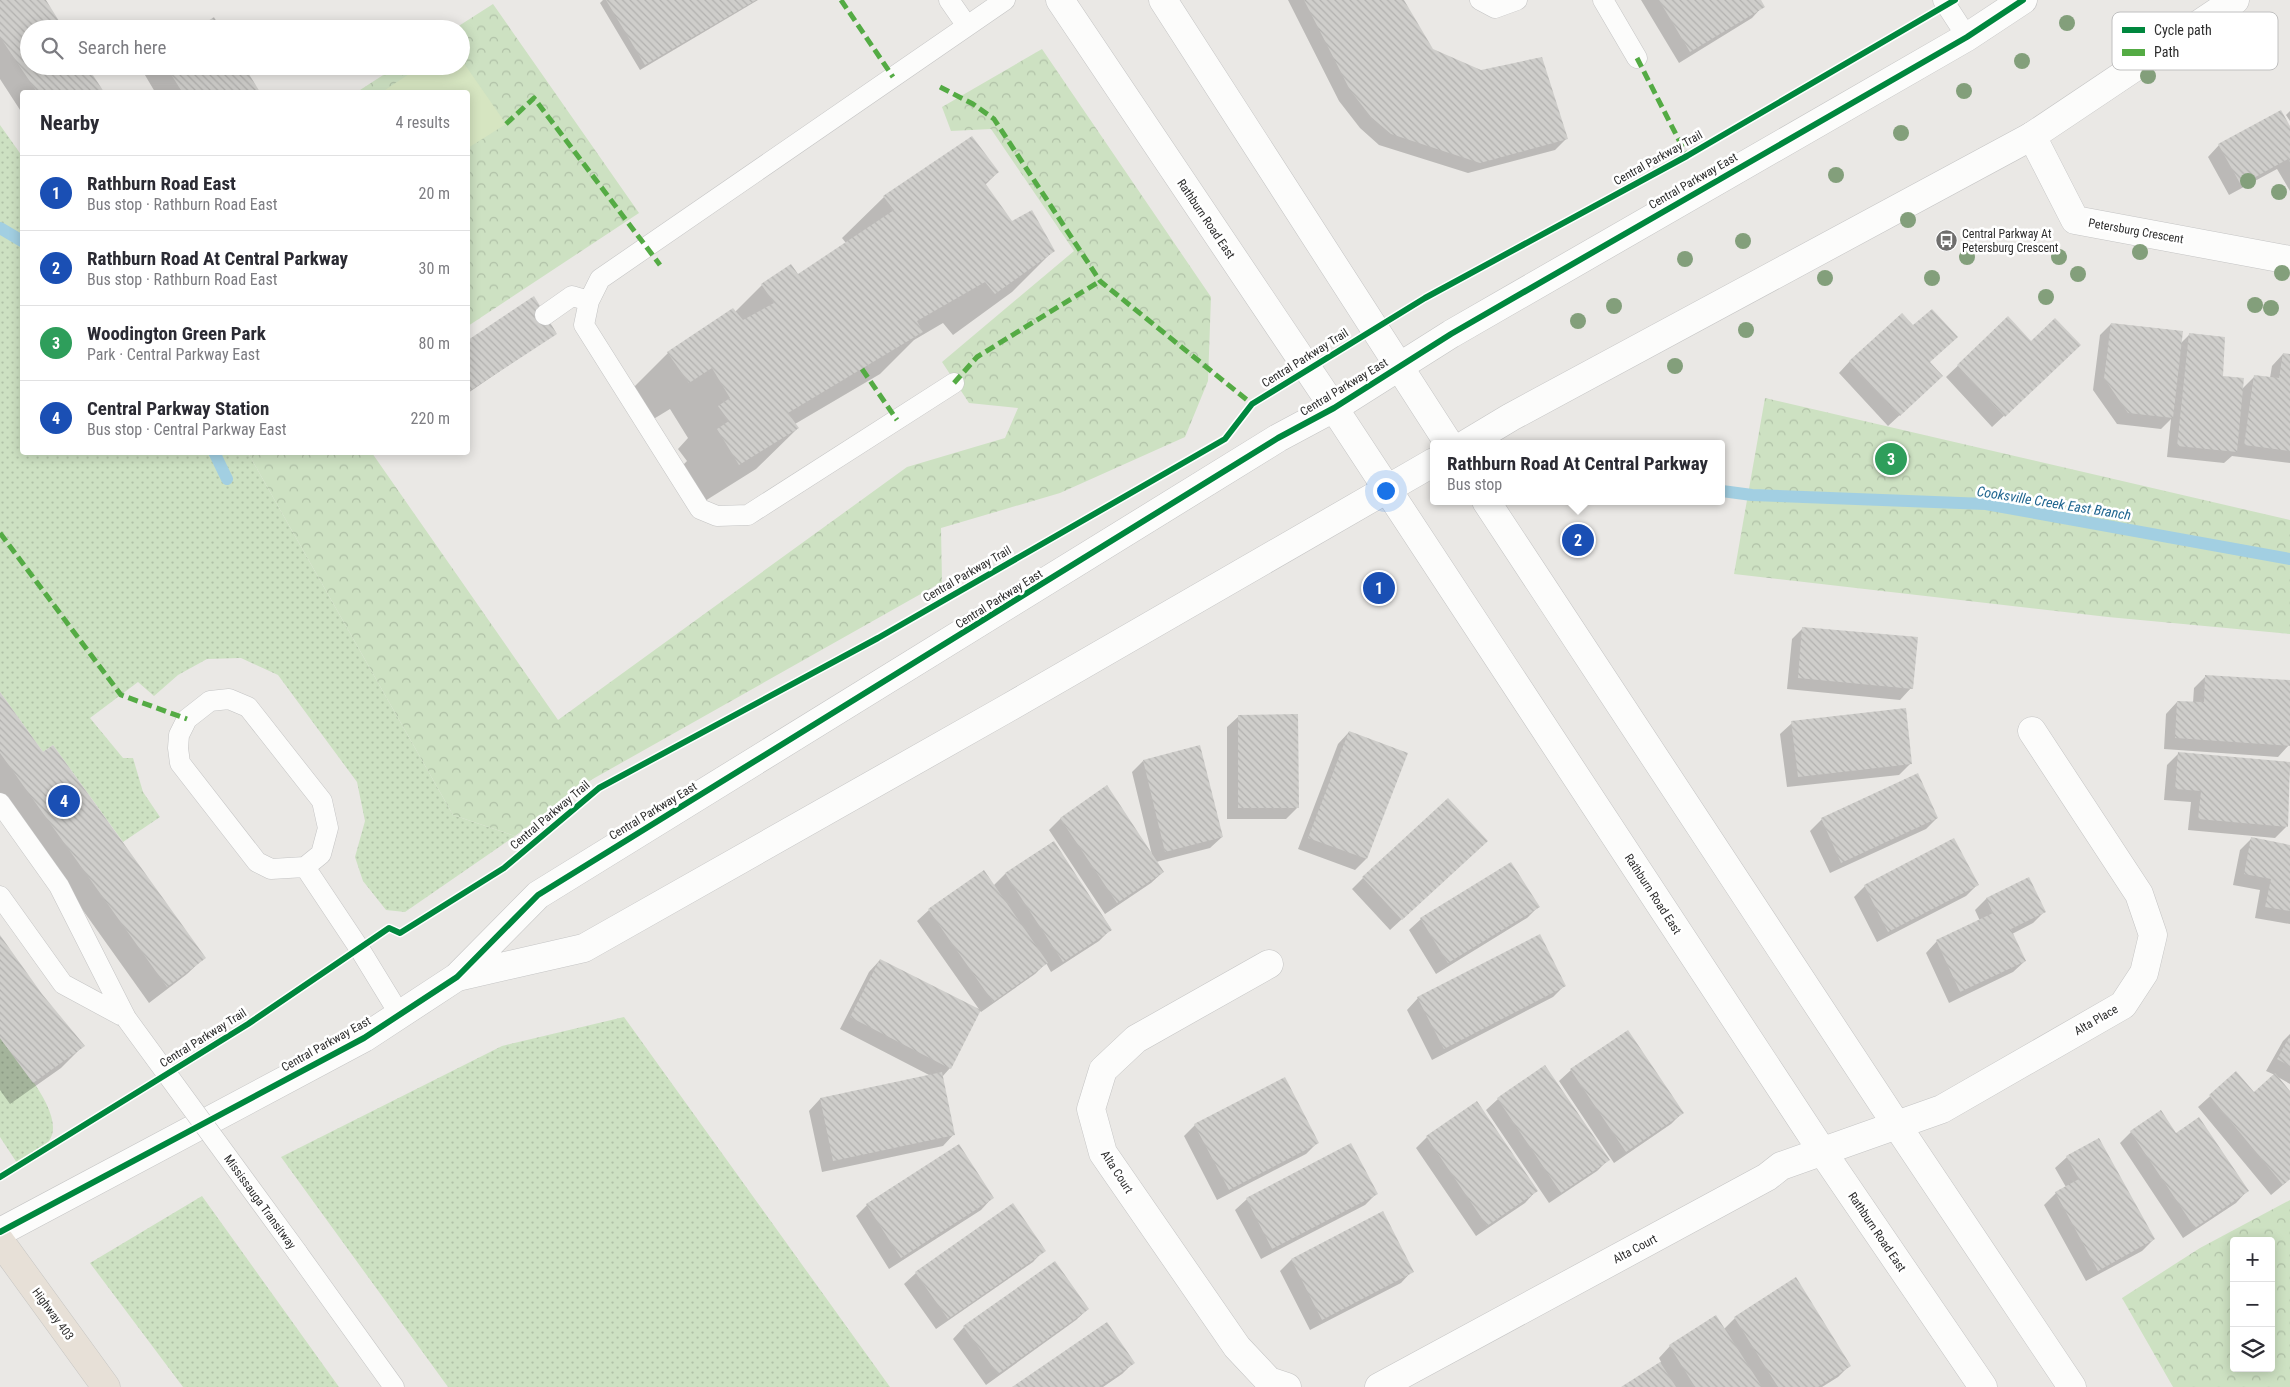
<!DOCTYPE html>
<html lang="en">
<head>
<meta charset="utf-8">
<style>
	:root { --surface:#fff; --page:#f2f2f3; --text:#2b2b33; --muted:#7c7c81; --line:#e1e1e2; --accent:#d93025 }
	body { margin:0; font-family:"Roboto Condensed",sans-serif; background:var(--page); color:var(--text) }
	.controls { position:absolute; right:15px; bottom:15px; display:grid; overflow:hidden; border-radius:5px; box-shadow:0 2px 12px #0003 }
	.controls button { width:45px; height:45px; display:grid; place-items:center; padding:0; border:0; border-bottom:1px solid var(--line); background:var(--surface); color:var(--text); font:25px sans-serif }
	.you { position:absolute; left:1385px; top:490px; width:18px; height:18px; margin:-12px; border:4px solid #fff; border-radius:50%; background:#1a73e8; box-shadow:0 0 0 8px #1a73e833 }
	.badge { display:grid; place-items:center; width:32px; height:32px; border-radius:50%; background:var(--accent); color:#fff; font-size:16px; font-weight:700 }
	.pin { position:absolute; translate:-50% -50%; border:2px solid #fff; box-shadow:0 1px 5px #0006 }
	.popup { position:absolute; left:1430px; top:440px; width:295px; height:65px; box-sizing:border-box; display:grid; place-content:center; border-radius:5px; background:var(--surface); filter:drop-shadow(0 1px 4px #0005); font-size:16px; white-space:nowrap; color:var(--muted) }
	.popup b { font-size:19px; color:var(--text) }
	.popup::after { content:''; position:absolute; left:50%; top:100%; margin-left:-10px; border:10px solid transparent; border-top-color:var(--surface) }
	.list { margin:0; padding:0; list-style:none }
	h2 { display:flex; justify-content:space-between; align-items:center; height:65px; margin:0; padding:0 20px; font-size:21px }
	h2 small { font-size:16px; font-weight:400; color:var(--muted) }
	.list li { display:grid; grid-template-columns:32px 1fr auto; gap:15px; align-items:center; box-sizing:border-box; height:75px; padding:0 20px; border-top:1px solid var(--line) }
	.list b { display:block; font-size:19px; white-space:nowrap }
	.list p { margin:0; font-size:16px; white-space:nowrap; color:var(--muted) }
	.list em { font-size:16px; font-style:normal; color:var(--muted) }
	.icon { flex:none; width:28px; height:28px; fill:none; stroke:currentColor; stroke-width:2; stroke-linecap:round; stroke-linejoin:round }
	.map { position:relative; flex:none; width:2290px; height:1387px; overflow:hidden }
	.search { position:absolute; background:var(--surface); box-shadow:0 2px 12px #0003; left:20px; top:20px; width:450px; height:55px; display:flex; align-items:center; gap:12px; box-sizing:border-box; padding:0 18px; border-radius:28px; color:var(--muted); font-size:19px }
	.panel { position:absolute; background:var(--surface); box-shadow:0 2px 12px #0003; left:20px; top:90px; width:450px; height:365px; border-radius:5px }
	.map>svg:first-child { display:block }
	.grass { fill:url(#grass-dots) }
	.forest { fill:url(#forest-crowns); fill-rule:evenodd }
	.pitch { fill:#d6e5c1 }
	.shadow { fill:#0003 }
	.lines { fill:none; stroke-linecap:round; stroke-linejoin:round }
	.stream { stroke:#a2cfe2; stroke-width:12 }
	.building { fill:url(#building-back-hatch) }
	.lane-casing { stroke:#c4c4c4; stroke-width:21 }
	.street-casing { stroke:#c4c4c4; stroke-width:29 }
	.secondary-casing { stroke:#c4c4c4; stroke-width:29 }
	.highway-casing { stroke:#c6c5c3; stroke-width:29 }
	.lane { stroke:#fcfcfb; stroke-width:20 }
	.street { stroke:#fcfcfb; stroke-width:28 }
	.secondary { stroke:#fcfcfb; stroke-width:28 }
	.highway { stroke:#e7e0d7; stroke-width:28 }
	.lane-bridge-casing { stroke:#c4c4c4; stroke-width:21; stroke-linecap:butt }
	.lane-bridge { stroke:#fcfcfb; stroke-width:20 }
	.quiet { stroke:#54ab44; stroke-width:5; stroke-dasharray:10 5; stroke-linecap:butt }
	.cycleway-casing { stroke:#fff; stroke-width:9 }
	.cycleway { stroke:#00873e; stroke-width:6 }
	.tree { fill:#839f7b }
	.labels { text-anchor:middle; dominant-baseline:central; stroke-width:5; stroke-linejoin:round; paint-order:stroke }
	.street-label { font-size:12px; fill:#2d2d2d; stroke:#fff }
	.poi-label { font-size:12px; fill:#2d2d2d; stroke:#fff; text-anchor:start }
	.water-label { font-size:14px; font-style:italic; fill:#1f658f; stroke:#fff }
	.key { fill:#fff; stroke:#c0c0c0; stroke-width:1 }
	.key-label { font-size:14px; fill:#2d2d2d }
</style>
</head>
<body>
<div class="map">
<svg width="2290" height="1387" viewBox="0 0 2290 1387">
	<defs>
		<pattern id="grass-dots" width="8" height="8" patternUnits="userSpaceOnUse" patternTransform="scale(1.25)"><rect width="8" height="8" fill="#cde1c2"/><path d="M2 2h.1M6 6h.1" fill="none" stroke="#b0c1a7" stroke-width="1.8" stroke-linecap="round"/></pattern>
		<pattern id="forest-crowns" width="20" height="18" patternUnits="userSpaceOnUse" patternTransform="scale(1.25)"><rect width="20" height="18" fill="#cde1c2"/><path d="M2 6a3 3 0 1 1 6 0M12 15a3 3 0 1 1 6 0" fill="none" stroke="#b0c1a7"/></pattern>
		<pattern id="building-back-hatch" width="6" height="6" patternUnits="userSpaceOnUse" patternTransform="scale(1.25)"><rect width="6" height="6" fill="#cfcecb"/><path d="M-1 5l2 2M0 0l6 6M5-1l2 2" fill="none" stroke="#b2b1af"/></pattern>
	</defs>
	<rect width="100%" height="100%" fill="#eae8e5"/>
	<path class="grass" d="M0,125L22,156V452L248,453L453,815L515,836L405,912L386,910L363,881L355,857L365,821L357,782L278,675L241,658L207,659L178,675L154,696L138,682L90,718L123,758H133L143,792L160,817L123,842L53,745L43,752L0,692Z
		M624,1017L890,1387H448L281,1157L502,1046Z
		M0,1038C15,1059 68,1115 49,1141C42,1150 26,1157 17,1163L0,1137Z
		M202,1196L339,1387H183L90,1263Z"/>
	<path class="forest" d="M493,4L639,213L468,326V92H357L397,66H461V29H454Z
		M1042,49L1211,297L1208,381L1185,437L1060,493L941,528L942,582L591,780L515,836L453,815L248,453H372L558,720L907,467L1005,438L1018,408L969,403L942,362L1074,251L991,129L951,131L942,107Z
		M1765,398L2290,520V634L2108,617L1734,574Z
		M2290,1200V1387H2173L2122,1298L2200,1248ZM2234,1241H2271V1368H2234Z"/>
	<path class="pitch" d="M461,59L506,124L468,148V92H382L421,66H461Z"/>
	<path class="shadow" d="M0,0H44L29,29V66H86L102,92H22V113L0,79Z
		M603,0H758L640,70L600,3Z
		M1288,0H1402L1432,50L1566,139L1555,150L1468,173L1379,145L1360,128L1339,101Z
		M1641,0H1759L1763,6L1752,18L1679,63Z
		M146,66H243L259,92H155L142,70Z
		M2290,111V121L2286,115Z
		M2290,129V191L2277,169L2229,195L2208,157L2219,145Z
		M998,172L985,185L1012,223L1054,250L1012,292L953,335L943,323L914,340L880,374L795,424L798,428L756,469L697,506L677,471L687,461L678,449L688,438L670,409L647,423L627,394L668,353L735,312L762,285L798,275L846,243L842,238L884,197Z
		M533,298L556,333L468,393V341Z
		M2008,318L2030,343L2068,356L1992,427L1946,377Z
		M2111,324L2180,344L2190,334L2221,377L2242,389L2255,376L2270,378L2272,366L2283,354L2290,356V463L2232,456L2224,463L2167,457L2171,419L2161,429L2117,424L2093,390L2100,335Z
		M1850,361L1929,363L1930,387L1888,426L1839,373Z
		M1803,628L1911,688L1900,700L1787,689L1792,639Z
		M2206,676L2290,682L2289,745L2278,757L2164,749L2166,714L2177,702L2193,703L2194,688Z
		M0,695L43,754L204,958L187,974L149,1003L0,794Z
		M1239,716L1298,807L1286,819H1227V727Z
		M1792,723L1911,763L1899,775L1787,787L1780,734Z
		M1349,732L1406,753L1366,859L1355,870L1298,849L1338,744Z
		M2179,753L2290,763L2286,827L2275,838L2188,830L2191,802L2164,800L2167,765Z
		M1143,761L1222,837L1210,848L1156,862L1163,872L1151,883L1105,914L1049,830L1061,818L1152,855L1132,772Z
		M1937,818L1926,829L1830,873L1810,831L1822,819Z
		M2251,839L2290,846V924L2255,918L2260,890L2233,885L2240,850Z
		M1053,842L1111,929L1099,941L1051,972L1046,963L1035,974L981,1012L917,921L929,910L993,886L1005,874Z
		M1475,852L1390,930L1352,889L1363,878Z
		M1977,885L1966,896L1877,942L1854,897L1865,886Z
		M1986,899L2044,912L2033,923L2012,934L2025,961L2013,972L1949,1003L1926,953L1937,941L1980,921L1975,910Z
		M1538,907L1527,918L1436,974L1409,930L1421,919Z
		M0,937L41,994L83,1046L61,1068L10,1104L0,1090Z
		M880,960L950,1068L942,1077L954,1134L943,1146L822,1172L809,1111L820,1099L931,1076L840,1029L869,972Z
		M1564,986L1553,997L1432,1060L1407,1010L1418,998Z
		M2290,1034V1084L2276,1076L2290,1093V1179L2271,1195L2198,1107L2236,1073L2253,1094L2275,1075L2266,1071L2283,1041Z
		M1571,1070L1682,1113L1671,1124L1614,1163L1559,1081Z
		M1498,1099L1608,1160L1597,1171L1549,1203L1486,1110Z
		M1195,1125L1317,1143L1306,1154L1217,1200L1184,1136Z
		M2131,1132L2176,1134L2247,1191L2236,1203L2183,1238L2120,1143Z
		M1427,1137L1536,1191L1525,1203L1476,1236L1416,1148Z
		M2067,1157L2154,1239L2142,1251L2086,1281L2044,1205L2056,1193L2066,1187L2055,1168Z
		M1376,1194L1365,1205L1261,1259L1235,1210L1247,1199Z
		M992,1198L981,1210L889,1269L856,1216L867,1205Z
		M1382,1213L1412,1271L1401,1283L1310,1330L1280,1271L1291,1260Z
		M1044,1250L1033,1262L936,1329L904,1284L916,1273Z
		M1088,1309L1076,1320L986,1385L953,1339L964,1327Z
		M1735,1318L1850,1365L1838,1377L1822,1387H1623L1661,1362L1659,1358L1670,1346L1724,1329Z
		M1133,1363L1122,1374L1103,1387H1014Z"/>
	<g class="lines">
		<path class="stream" d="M0,228L22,241
			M214,452L227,479
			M1722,491L1752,495L1986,504L2290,559"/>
	</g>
	<path class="building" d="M0,0H46L64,29H29V66H87L104,92H37L0,37Z
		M606,0H756L645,65Z
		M1304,0H1404L1433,49L1481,70L1542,57L1568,139L1480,163L1391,134L1371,117L1350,90Z
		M1659,0H1761L1765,7L1690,52Z
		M214,17L221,29H196Z
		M166,66H244L260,92H182Z
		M2281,110L2290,126V162L2288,159L2241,185L2218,144Z
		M972,136L999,172L985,183L1012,221L1032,210L1055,251L995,294L985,282L917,321L923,332L788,413L799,428L739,465L717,429L729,421L718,406L730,398L712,368L689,383L667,352L733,308L743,320L774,303L761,284L791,264L798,274L894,210L883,196Z
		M534,296L557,334L468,392V340Z
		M1932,309L1958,337L1930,362L1943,376L1900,416L1849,361L1902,313L1913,325Z
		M2008,316L2031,341L2055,318L2081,345L2005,417L1957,365Z
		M2111,323L2183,331L2173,418L2128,413L2104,378Z
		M2189,333L2225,337L2223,376L2244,378L2237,452L2177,446Z
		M2283,353L2290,354V451L2244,445L2254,375L2279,378Z
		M1802,627L1918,637L1913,689L1798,678Z
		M2205,675L2290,680V746L2175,738L2177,701L2204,702Z
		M0,692L43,752L53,745L206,958L167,987L0,753Z
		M1906,708L1912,764L1798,777L1791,721Z
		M1298,714L1299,808H1238V715Z
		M1349,731L1408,753L1367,859L1308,838Z
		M1200,745L1223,837L1165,852L1143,760Z
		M2178,752L2290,762L2288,827L2198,819L2201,791L2175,789Z
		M1918,773L1938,818L1841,863L1821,818Z
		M1107,785L1164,872L1117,903L1060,818Z
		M1448,798L1488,841L1402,920L1362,877Z
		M2251,837L2290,845V911L2265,907L2271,879L2244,874Z
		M1954,838L1979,885L1888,932L1864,885Z
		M1054,841L1112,930L1063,962L1005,873Z
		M1511,862L1540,907L1448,963L1420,918Z
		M984,870L1048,963L993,1002L928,909Z
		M2029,877L2046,912L2011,929L2026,961L1960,992L1936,940L1993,913L1986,898Z
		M1540,934L1566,986L1444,1049L1417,997Z
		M0,935L42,994L85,1046L33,1083L0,1038Z
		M880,959L981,1010L951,1069L850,1017Z
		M1628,1030L1684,1113L1626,1152L1570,1069Z
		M2290,1036V1066L2277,1059Z
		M1545,1065L1610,1160L1561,1193L1497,1098Z
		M2236,1071L2254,1092L2275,1073L2290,1091V1179L2283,1185L2209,1095Z
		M942,1072L955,1135L833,1161L820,1098Z
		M1285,1077L1319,1143L1229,1190L1194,1124Z
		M1477,1101L1538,1191L1487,1226L1426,1136Z
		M2161,1110L2176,1133L2199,1117L2249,1191L2195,1228L2130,1131Z
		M2099,1138L2155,1239L2098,1271L2055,1192L2079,1179L2066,1156Z
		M1351,1143L1378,1194L1272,1249L1246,1198Z
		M959,1144L994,1198L901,1258L866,1204Z
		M1013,1203L1046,1251L948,1319L915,1272Z
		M1383,1211L1414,1272L1322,1320L1291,1259Z
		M1055,1261L1089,1309L998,1374L963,1326Z
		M1796,1277L1851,1366L1818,1387H1778L1734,1317Z
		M1716,1315L1762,1387H1695L1669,1345Z
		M1107,1322L1135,1363L1099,1387H1012Z
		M1660,1362L1676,1387H1621Z"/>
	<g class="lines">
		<defs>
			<path id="lane" d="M949,0L967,26
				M1480,0L1495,8L1517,0
				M1603,0L1637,58
				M1943,0L1967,37
				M545,315L572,296L589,301
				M954,383L748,515L717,516L700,509L584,325L589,301L600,279L1005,0
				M229,699L248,707L322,801L328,828L321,854L305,867L271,869L257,862L180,763L178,748L179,735L187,719L210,701Z
				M0,803L59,886L126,1018
				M305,867L359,948L400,1015
				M0,896L63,984L126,1018
				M297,1252L394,1387"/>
			<path id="street" d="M2032,136L2075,220L2290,260
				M1269,964L1136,1039L1103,1070L1091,1109L1103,1153L1237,1347L1269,1381L1287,1387
				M1379,1387L1767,1177L1781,1166L1942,1109L2123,1005L2144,973L2153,935L2139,894L2032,731"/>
			<path id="secondary" d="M1060,0L1334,408L1822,1151L1983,1387
				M1163,0L1449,444
				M1466,444L1511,417L2032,136L2235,0
				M1486,501L1896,1124L2072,1387
				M457,977L584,948L1006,709L1434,462
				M0,1232L364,1038L457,977L538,895L1278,438L1334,408L1451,334L1967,37L2023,0"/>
			<path id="highway" d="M0,1241L106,1387"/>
		</defs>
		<use href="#lane" class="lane-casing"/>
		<use href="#street" class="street-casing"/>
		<use href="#secondary" class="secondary-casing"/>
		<use href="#highway" class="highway-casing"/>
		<use href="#lane" class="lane"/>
		<use href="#street" class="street"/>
		<use href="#secondary" class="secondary"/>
		<use href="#highway" class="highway"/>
		<defs>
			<path id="lane-bridge" d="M126,1018L297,1252"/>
		</defs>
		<use href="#lane-bridge" class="lane-bridge-casing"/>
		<use href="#lane-bridge" class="lane-bridge"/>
		<path class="quiet" d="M841,0L893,77
			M1637,58L1687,156
			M940,87L973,104L994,119L1100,281L1252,404
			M506,124L534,98L660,265
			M862,369L897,420
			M954,383L977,357L1100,281
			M0,533L121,695L187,719"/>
		<defs>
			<path id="cycleway" d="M0,1177L248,1024L389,928L400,933L504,868L599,788L878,638L1225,439L1252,404L1425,298L1687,156L1955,0
				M0,1232L364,1038L457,977L538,895L1278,438L1334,408L1451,334L1967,37L2023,0"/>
		</defs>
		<use href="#cycleway" class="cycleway-casing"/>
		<use href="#cycleway" class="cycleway"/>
	</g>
	<g class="tree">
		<circle cx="2067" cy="23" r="8"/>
		<circle cx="2234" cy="26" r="8"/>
		<circle cx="2196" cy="47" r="8"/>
		<circle cx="2022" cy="61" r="8"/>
		<circle cx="2148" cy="76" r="8"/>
		<circle cx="1964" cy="91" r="8"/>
		<circle cx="1901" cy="133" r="8"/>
		<circle cx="1836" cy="175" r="8"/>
		<circle cx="2248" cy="181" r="8"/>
		<circle cx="2279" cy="192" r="8"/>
		<circle cx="1908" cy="220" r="8"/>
		<circle cx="1743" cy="241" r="8"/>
		<circle cx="2140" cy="252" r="8"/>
		<circle cx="1967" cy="257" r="8"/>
		<circle cx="2059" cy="257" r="8"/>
		<circle cx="1685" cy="259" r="8"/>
		<circle cx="2282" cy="273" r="8"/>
		<circle cx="2078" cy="274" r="8"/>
		<circle cx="1825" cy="278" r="8"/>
		<circle cx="1932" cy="278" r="8"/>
		<circle cx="2046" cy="297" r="8"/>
		<circle cx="2255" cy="305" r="8"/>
		<circle cx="1614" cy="306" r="8"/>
		<circle cx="2271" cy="308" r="8"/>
		<circle cx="1578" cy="321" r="8"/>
		<circle cx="1746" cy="330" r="8"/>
		<circle cx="1675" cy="366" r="8"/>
	</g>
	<defs>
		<symbol id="bus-disc" viewBox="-11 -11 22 22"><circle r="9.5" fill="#6f6e6d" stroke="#fff"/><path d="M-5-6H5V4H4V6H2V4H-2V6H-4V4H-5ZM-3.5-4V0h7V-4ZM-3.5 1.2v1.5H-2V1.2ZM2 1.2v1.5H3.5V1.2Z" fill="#fff"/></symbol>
	</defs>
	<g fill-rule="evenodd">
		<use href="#bus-disc" x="1934" y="228" width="25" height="25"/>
	</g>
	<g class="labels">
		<g class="street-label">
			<text transform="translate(1658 158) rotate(-29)">Central Parkway Trail</text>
			<text transform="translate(1693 181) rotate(-30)">Central Parkway East</text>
			<text transform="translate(1206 219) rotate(56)">Rathburn Road East</text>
			<text transform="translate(2136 231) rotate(10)">Petersburg Crescent</text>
			<text transform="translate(1305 358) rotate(-32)">Central Parkway Trail</text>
			<text transform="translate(1344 387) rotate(-31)">Central Parkway East</text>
			<text transform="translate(967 574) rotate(-30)">Central Parkway Trail</text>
			<text transform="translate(999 599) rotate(-32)">Central Parkway East</text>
			<text transform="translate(653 811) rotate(-31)">Central Parkway East</text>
			<text transform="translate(550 815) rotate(-40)">Central Parkway Trail</text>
			<text transform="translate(1653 894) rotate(57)">Rathburn Road East</text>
			<text transform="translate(2096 1020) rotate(-30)">Alta Place</text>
			<text transform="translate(203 1038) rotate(-32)">Central Parkway Trail</text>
			<text transform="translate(326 1044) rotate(-29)">Central Parkway East</text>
			<text transform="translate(1117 1172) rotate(57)">Alta Court</text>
			<text transform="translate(260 1202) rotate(54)">Mississauga Transitway</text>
			<text transform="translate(1877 1232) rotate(56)">Rathburn Road East</text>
			<text transform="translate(1635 1249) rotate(-28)">Alta Court</text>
			<text transform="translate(53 1314) rotate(54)">Highway 403</text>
		</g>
		<g class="poi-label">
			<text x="1962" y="234">Central Parkway At<tspan x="1962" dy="14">Petersburg Crescent</tspan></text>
		</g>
		<g class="water-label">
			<text transform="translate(2054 503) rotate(9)">Cooksville Creek East Branch</text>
		</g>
	</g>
	<rect x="2112" y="12" width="166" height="58" rx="8" class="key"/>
	<rect x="2122" y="27" width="23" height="6" fill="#00873e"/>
	<rect x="2122" y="49" width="23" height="7" fill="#54ab44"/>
	<g class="key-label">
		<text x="2154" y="35">Cycle path</text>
		<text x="2154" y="57">Path</text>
	</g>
</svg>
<div class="controls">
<button>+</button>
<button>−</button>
<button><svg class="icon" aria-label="layers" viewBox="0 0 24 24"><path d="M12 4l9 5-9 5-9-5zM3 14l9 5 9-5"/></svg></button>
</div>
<div class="you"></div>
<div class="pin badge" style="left:1379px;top:588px;background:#1a4fb4">1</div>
<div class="pin badge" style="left:1578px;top:540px;background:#1a4fb4">2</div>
<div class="popup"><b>Rathburn Road At Central Parkway</b>Bus stop</div>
<div class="pin badge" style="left:1891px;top:459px;background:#2e9e5b">3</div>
<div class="pin badge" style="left:64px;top:801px;background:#1a4fb4">4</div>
<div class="search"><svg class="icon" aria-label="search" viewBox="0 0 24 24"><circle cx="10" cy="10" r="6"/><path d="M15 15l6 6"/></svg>Search here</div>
<section class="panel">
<h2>Nearby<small>4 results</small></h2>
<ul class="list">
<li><span class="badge" style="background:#1a4fb4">1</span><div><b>Rathburn Road East</b><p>Bus stop · Rathburn Road East</p></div><em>20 m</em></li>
<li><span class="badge" style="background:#1a4fb4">2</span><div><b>Rathburn Road At Central Parkway</b><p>Bus stop · Rathburn Road East</p></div><em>30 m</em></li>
<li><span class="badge" style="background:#2e9e5b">3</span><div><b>Woodington Green Park</b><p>Park · Central Parkway East</p></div><em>80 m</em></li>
<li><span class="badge" style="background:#1a4fb4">4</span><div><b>Central Parkway Station</b><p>Bus stop · Central Parkway East</p></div><em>220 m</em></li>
</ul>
</section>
</div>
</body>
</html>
